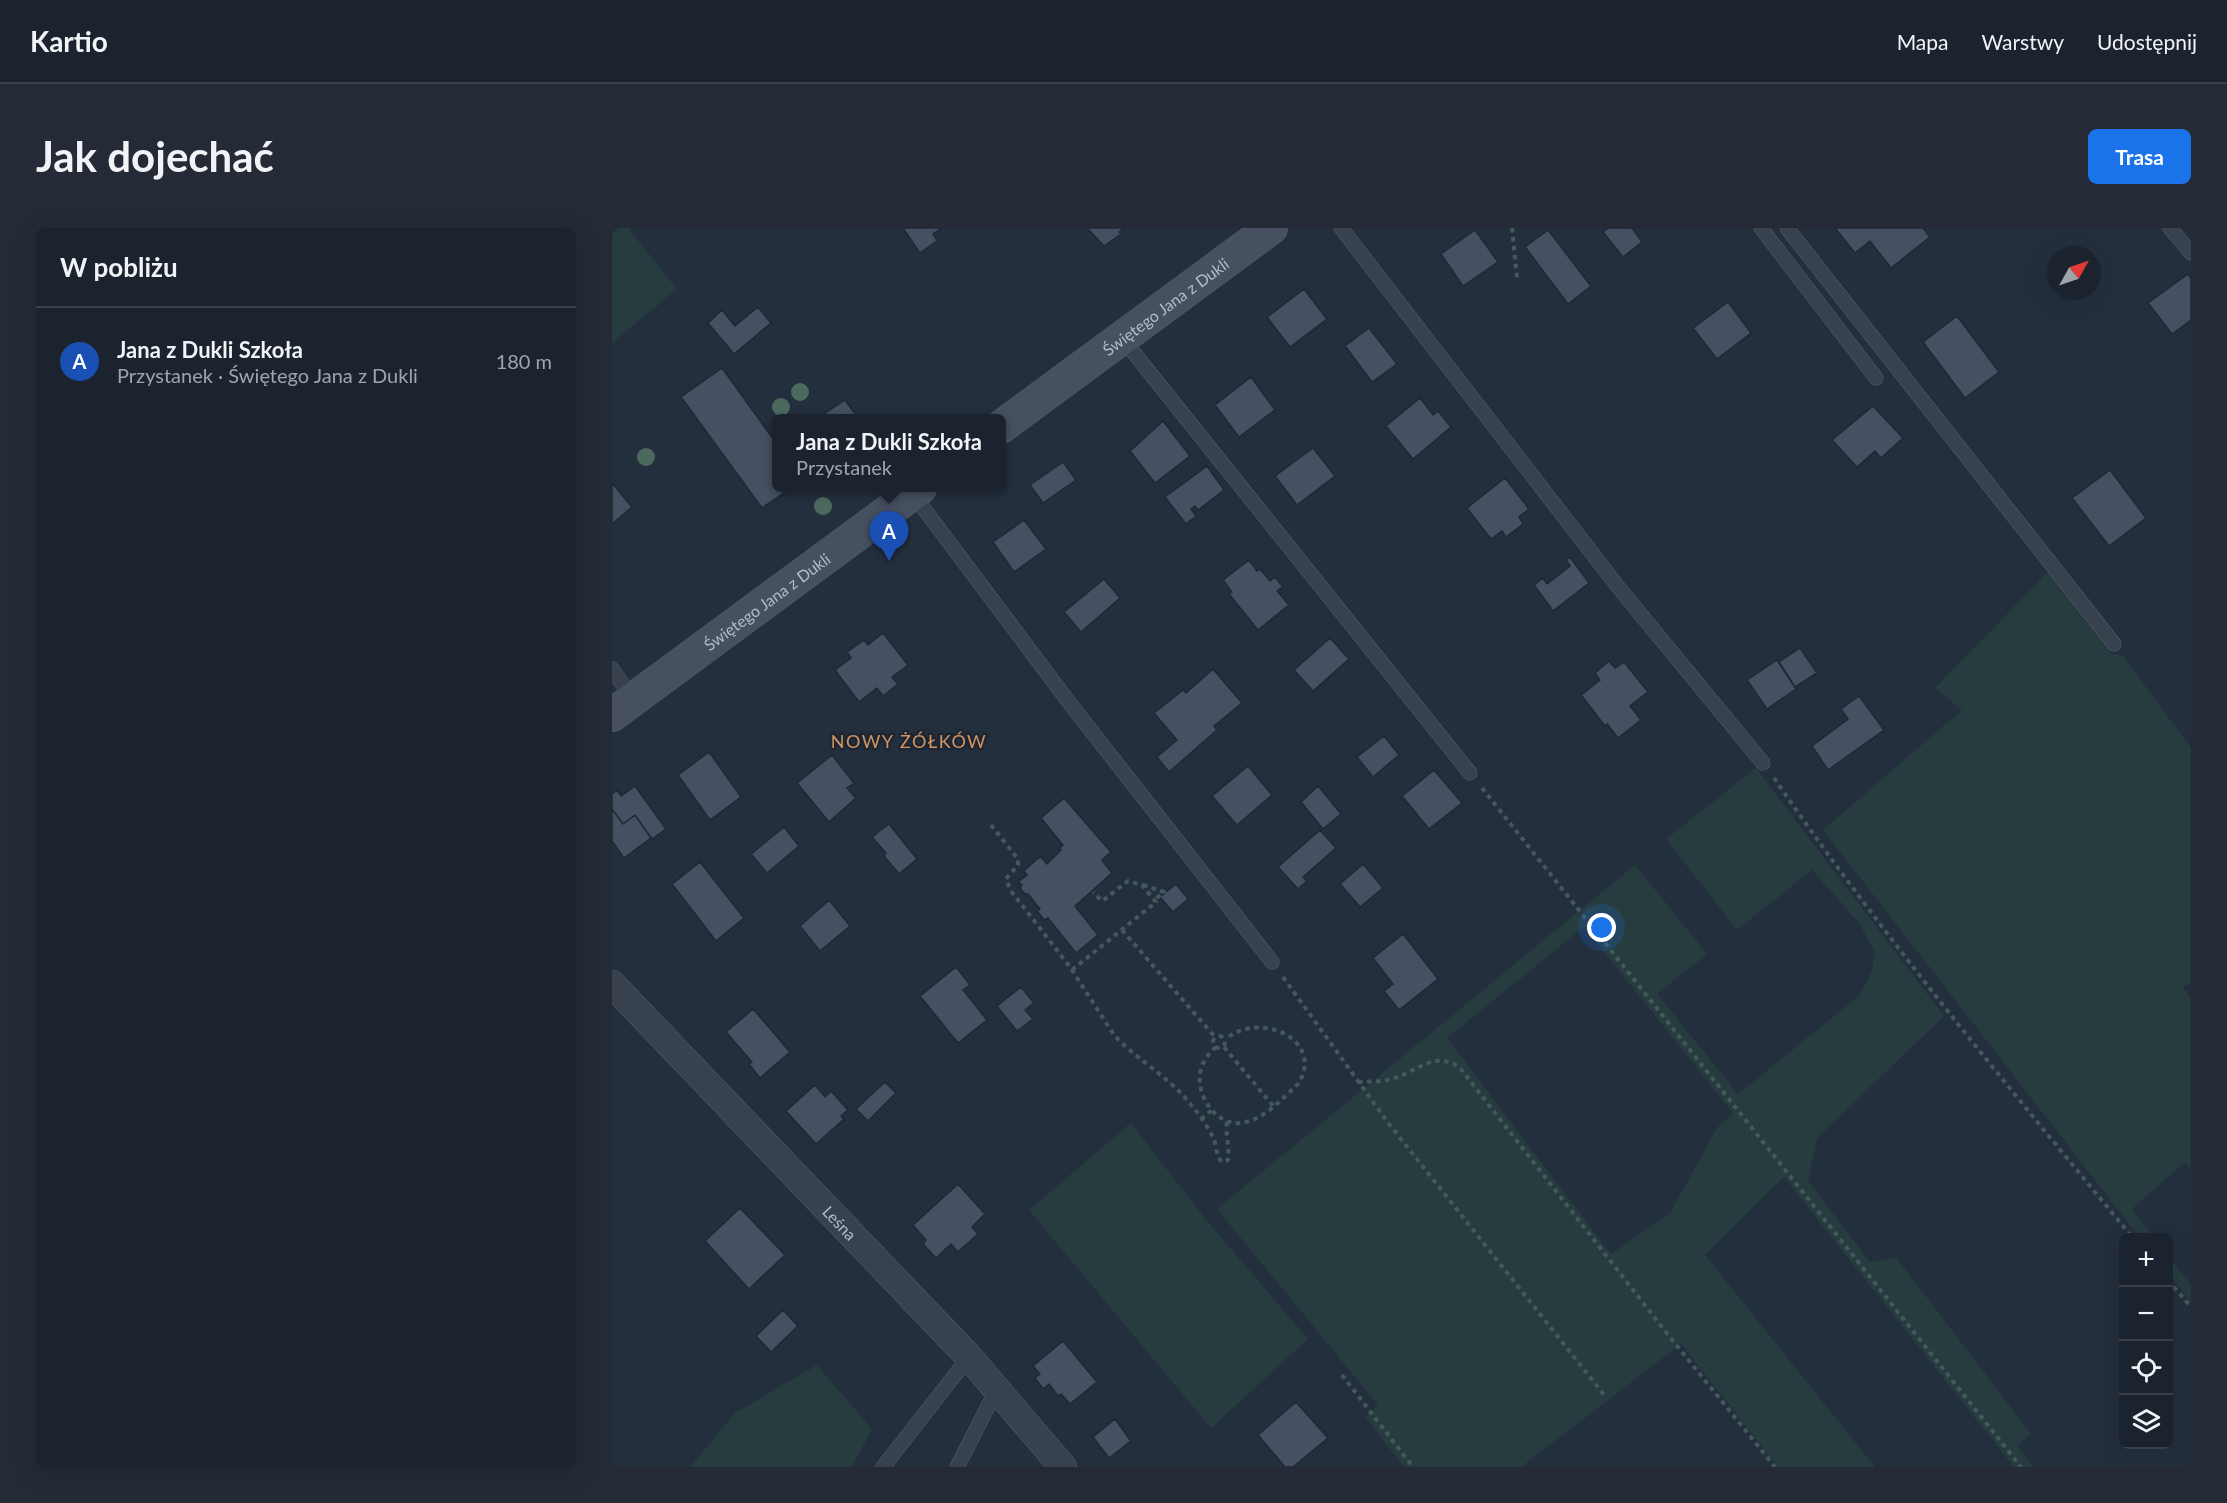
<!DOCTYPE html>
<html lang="pl">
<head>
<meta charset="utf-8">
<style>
	:root { --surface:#1b232e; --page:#242b36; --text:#f1f3f6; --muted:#a0a4aa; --line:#39404a; --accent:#1a73e8 }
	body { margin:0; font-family:Lato,sans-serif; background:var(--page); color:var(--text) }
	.controls { position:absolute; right:18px; bottom:18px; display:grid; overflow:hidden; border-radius:9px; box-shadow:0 6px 24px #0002 }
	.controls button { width:54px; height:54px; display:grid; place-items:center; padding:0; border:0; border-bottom:2px solid var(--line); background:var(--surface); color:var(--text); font:30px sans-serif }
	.compass { position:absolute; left:1435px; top:18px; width:54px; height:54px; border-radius:50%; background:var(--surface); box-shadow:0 6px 24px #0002; rotate:50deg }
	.you { position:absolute; left:990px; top:700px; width:21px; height:21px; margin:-15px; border:4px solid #fff; border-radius:50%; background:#1a73e8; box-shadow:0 0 0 9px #1a73e833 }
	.badge { display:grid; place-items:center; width:39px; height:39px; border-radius:50%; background:var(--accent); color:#fff; font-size:20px; font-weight:700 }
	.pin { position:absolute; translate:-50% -50px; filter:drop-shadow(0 2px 3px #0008) }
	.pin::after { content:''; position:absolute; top:32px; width:21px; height:18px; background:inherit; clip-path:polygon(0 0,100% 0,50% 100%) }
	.popup { position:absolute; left:160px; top:186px; width:234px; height:78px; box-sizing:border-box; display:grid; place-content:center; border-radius:9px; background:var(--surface); filter:drop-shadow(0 2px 4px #0005); font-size:20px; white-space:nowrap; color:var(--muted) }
	.popup b { font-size:22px; color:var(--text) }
	.popup::after { content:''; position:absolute; left:50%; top:100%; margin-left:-12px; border:12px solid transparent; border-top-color:var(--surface) }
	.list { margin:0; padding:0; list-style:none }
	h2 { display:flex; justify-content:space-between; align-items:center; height:78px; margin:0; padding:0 24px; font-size:26px }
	h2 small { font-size:20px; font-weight:400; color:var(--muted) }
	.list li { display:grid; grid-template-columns:39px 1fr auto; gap:18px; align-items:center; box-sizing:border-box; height:108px; padding:0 24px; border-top:2px solid var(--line) }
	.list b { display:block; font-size:22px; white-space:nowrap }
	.list p { margin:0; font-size:20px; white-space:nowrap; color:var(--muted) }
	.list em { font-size:20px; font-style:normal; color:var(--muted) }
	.icon { flex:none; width:33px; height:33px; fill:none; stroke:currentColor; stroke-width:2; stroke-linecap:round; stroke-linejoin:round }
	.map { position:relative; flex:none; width:1579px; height:1239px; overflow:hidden; border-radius:9px }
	header { display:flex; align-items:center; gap:36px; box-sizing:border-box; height:84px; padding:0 30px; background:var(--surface); border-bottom:2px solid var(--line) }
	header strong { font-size:28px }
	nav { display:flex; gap:33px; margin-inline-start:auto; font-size:21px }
	.intro { display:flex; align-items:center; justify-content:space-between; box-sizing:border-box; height:144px; padding:0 36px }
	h1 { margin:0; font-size:42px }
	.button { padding:15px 27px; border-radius:9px; background:var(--accent); color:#fff; font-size:21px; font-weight:700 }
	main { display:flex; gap:36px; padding:0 36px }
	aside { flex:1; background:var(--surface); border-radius:9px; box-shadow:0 6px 24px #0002 }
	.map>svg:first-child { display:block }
	.green { fill:#263c3f; fill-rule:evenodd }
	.building { fill:#455162; stroke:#1f2835; stroke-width:1.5 }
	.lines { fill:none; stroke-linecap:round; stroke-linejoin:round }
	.service-casing { stroke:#565f6c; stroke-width:15 }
	.minor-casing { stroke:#565f6c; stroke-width:28 }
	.secondary-casing { stroke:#565f6c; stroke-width:34 }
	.path { stroke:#44595c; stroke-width:4; stroke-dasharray:4.5 4.5; stroke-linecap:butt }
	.service { stroke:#38414e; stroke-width:14 }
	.minor { stroke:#38414e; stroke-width:27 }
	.secondary { stroke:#465061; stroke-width:33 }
	.tree { fill:#4b6a5d }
	.labels { text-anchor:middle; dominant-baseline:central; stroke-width:5; stroke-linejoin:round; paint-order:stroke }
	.street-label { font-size:16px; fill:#b4bcc9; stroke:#1d2633 }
	.neighbourhood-label { font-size:18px; letter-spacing:1.5px; fill:#d59563; stroke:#1d2633 }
</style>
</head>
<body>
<header>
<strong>Kartio</strong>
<nav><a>Mapa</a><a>Warstwy</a><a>Udostępnij</a></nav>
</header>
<div class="intro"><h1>Jak dojechać</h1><a class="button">Trasa</a></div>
<main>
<aside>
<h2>W pobliżu<small></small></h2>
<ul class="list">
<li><span class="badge" style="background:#1a4fb4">A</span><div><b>Jana z Dukli Szkoła</b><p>Przystanek · Świętego Jana z Dukli</p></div><em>180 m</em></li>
</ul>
</aside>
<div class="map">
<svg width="1579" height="1239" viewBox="0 0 1579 1239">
	<rect width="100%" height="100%" fill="#242f3e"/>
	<path class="green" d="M0,0H16L65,61L0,115Z
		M1437,343L1498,425L1511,428L1579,520V754L1571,760L1579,770V941L1573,934L1520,981L1542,1009H1527L1211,602L1350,482L1323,460Z
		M1144,540L1332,788L1205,910L1196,953L1258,1034L1284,1029L1419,1206L1405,1218L1422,1239H1402L1172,949L1093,1027L1263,1239H1166L1069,1116L909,1239H792L753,1188L766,1177L605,981L1023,637L1095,726L1045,766L1126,866L1248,767L1260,743L1263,724L1247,695L1200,642L1125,702L1054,611ZM972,699L1121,885L1105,900L1058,985L999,1026L835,810Z
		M519,895L591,988L696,1111L599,1200L417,982Z
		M1557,1028L1579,1057V1075L1557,1046Z
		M205,1137L260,1201L240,1239H78L123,1185Z"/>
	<path class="building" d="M291,0H330L321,6L325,13L308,25Z
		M475,0H512L507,4L509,6L492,18Z
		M996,0H1020L1030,14L1011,29L991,4Z
		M1223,0H1311L1318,9L1279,40L1258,13L1243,25Z
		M863,2L886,34L851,58L829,26Z
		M936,2L979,58L956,76L913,19Z
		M1576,46L1579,50V92L1560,106L1536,75Z
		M692,61L715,91L678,119L655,89Z
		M1116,74L1139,105L1105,131L1081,100Z
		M146,79L159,95L122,126L96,95L110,82L123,98Z
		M1345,88L1387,144L1353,170L1311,114Z
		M757,100L785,136L760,154L733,118Z
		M110,140L162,212L164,211V260H179L150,280L69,169Z
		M639,149L663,182L627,209L603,177Z
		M808,170L821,187L826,183L839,199L801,231L774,198Z
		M233,172L246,190H206Z
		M1261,178L1291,210L1269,230L1263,223L1245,239L1220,212Z
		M551,193L578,228L543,255L518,223Z
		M701,220L723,248L685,277L663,248Z
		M451,234L464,252L431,275L418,257Z
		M595,238L612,262L586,282L583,278L579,281L584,288L574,296L553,269Z
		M1498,242L1534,290L1497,318L1460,270Z
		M893,250L917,281L907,289L911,296L894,309L890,303L879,311L855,280Z
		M0,255L20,279L0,296Z
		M412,292L434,321L402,344L381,314Z
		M958,329L977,355L941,383L922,357L931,350L935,356L958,338L954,332Z
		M637,332L645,343L648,341L658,353L663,349L671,359L665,363L677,377L646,402L617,366L620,364L611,352Z
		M492,351L508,370L469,404L452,384Z
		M271,405L296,437L280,449L286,456L271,468L265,460L247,474L223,442L239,430L235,424L252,412L256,417Z
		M718,410L737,431L701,463L682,442Z
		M1188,420L1205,445L1183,459L1167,434Z
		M1165,432L1184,461L1155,481L1135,452Z
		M997,433L1003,440L1012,434L1036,464L1018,478L1029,492L1006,510L995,496L993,498L969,467L988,452L983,445Z
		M601,441L630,475L602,498L605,502L557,544L545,529L565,512L542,485L571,462L574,465Z
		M1247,468L1272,502L1216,542L1200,518L1236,491L1229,481Z
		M772,508L787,527L761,549L745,529Z
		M97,524L129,569L98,592L66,547Z
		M220,527L242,555L235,560L244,570L217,594L185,555Z
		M636,538L660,567L625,597L600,568Z
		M822,542L850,575L817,601L790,568Z
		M23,558L54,601L40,611L23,587L11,596L0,581V566L5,562L9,568Z
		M706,558L729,586L711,601L689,574Z
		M452,570L499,624L490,632L500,645L463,678L486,707L464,725L436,690L432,692L425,683L428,681L416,666H413L408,660L410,657L406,654L415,647L412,643L415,640L425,631L429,629L435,636L449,622L447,620L451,617L429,590Z
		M0,581L11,596L23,587L39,610L12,630L0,613Z
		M277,596L305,631L287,646L272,628L274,625L260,609Z
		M172,599L187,618L155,645L139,626Z
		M708,602L724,620L691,649L695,653L686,661L666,639Z
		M88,634L132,690L104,713L60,656Z
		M751,636L771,660L748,679L728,656Z
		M564,656L576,671L561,684L548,669Z
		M217,672L238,698L208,723L188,698Z
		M791,706L826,751L787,782L772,763L781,756L761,730Z
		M344,739L358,757L351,762L375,792L346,815L308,768Z
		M409,759L422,775L413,782L421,791L405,803L385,778Z
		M141,781L178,824L148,850L137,836L140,834L114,804Z
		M273,854L284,865L256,893L244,881Z
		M203,857L213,869L219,863L236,882L229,888L232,891L204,916L174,883Z
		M346,956L373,986L360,999L366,1006L346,1024L339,1016L324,1030L311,1016L314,1012L301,997Z
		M128,980L173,1027L137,1061L93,1013Z
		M171,1082L186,1098L159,1124L144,1108Z
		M451,1113L485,1154L458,1176L449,1166L446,1168L437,1156L431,1161L423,1150L428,1146L421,1138Z
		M684,1174L716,1210L681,1239H673L646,1207Z
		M503,1191L519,1213L497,1230L481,1209Z"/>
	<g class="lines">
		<defs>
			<path id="service" d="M729,0L1007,360L1151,535
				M1149,0L1264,150
				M1175,0L1502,416
				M1558,0L1579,25
				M510,110L858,545
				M300,265L456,473L660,734
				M0,441L21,471
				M271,1239L357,1129
				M345,1239L385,1161"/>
			<g id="minor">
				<path id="s1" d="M0,756L357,1129L451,1239"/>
			</g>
			<g id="secondary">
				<path id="s2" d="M389,199L659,0"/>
				<path id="s3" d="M0,487L308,260"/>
			</g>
		</defs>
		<use href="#service" class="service-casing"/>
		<use href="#minor" class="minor-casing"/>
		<use href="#secondary" class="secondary-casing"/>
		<path class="path" d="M900,0L905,50
			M1162,550C1272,710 1397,860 1521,1010
			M870,560L1409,1239
			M379,597L406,631V637L394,651L399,663L458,739L502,807C526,833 558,849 580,878C588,887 595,898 601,909C605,917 603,927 610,934L616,932C618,920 613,906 615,893
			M531,657L552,664L542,672
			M510,702L603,809
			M460,742L544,674L530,657L516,653L490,673L481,664
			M671,749L777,896L993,1168
			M601 814a6 6 0 1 1 12 0a6 6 0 1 1-12 0Z
			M604,819C596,826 589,835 588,847C585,869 605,898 629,895C652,892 670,871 686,856C714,812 648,782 614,811
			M612,819L662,879
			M746,854C756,853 766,854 775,852C803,847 821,820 848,840L1053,1103L1163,1239
			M589,891L600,882
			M1556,1052L1579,1079
			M730,1147L801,1239"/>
		<use href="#service" class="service"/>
		<use href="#minor" class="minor"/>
		<use href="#secondary" class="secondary"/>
	</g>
	<g class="tree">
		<circle cx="188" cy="164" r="9"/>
		<circle cx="169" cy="179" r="9"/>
		<circle cx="34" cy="229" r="9"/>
		<circle cx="211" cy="278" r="9"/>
	</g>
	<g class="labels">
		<g class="street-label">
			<text stroke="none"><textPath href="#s2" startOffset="204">Świętego Jana z Dukli</textPath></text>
			<text stroke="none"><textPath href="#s3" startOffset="192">Świętego Jana z Dukli</textPath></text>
			<text stroke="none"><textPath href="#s1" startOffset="330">Leśna</textPath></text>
		</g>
		<g class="neighbourhood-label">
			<text x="297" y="513">NOWY ŻÓŁKÓW</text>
		</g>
	</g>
</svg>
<div class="controls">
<button>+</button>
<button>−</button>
<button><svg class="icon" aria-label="locate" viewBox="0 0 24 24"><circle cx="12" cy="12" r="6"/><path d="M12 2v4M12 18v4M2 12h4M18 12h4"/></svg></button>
<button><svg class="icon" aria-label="layers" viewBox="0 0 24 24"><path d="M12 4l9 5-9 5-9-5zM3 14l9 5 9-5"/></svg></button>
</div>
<svg class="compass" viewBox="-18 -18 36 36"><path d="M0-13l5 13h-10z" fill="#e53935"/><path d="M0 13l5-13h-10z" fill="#a0a4aa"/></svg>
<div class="you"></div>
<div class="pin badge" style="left:277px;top:333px;background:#1a4fb4">A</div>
<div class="popup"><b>Jana z Dukli Szkoła</b>Przystanek</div>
</div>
</main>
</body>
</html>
